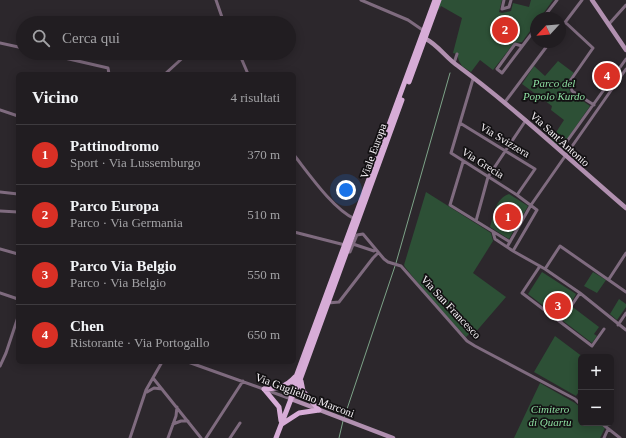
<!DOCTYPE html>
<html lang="it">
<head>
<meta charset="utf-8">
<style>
	:root { --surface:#211d21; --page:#29262a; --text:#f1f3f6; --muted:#a2a2a5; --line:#3e3b3f; --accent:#d93025 }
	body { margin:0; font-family:Georgia,serif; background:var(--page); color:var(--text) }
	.controls { position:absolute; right:12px; bottom:12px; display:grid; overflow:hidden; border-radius:6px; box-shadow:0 2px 10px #0003 }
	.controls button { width:36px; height:36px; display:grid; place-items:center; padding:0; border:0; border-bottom:1px solid var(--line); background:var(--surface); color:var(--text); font:20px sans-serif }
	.compass { position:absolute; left:530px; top:12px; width:36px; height:36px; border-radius:50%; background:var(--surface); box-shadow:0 2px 10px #0003; rotate:244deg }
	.you { position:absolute; left:346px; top:190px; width:14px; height:14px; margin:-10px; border:3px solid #fff; border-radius:50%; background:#1a73e8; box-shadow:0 0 0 6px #1a73e833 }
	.badge { display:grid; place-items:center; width:26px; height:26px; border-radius:50%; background:var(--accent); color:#fff; font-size:13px; font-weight:700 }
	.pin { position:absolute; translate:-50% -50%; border:2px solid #fff; box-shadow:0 1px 4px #0006 }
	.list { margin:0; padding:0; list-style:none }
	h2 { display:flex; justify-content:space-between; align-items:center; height:52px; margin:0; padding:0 16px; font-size:17px }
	h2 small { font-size:13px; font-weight:400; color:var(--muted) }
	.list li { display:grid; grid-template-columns:26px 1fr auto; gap:12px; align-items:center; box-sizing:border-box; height:60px; padding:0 16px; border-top:1px solid var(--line) }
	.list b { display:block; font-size:15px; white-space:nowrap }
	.list p { margin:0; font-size:13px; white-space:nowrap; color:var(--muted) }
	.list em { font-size:13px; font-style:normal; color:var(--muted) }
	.icon { flex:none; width:22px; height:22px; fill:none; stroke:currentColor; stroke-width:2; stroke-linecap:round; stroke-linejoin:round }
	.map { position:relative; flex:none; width:626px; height:438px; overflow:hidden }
	.search { position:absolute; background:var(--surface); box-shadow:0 2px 10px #0003; left:16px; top:16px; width:280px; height:44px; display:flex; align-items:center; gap:10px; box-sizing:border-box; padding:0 14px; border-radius:22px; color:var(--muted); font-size:15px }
	.panel { position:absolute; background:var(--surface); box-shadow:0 2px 10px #0003; left:16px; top:72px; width:280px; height:292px; border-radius:6px }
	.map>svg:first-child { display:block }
	.green { fill:#2d5036 }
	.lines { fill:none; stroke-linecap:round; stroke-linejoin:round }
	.stream { stroke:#7da388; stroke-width:1 }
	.street { stroke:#7f6b7f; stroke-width:3 }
	.secondary { stroke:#b190b0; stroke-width:4.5 }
	.primary { stroke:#d7acd7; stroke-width:5 }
	.labels { text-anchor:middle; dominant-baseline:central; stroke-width:3.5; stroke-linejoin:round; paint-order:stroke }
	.park-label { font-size:11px; font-style:italic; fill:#8cdea0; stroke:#131113 }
	.street-label { font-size:11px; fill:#f7f3f7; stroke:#131113 }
</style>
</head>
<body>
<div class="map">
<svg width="626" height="438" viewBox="0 0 626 438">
	<rect width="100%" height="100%" fill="#2c272c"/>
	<path class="green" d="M440,0H502L499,12L502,13L511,11L513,3L529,7L531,0H553L540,18H536V23L522,42L514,43L493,70L480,60L471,72L462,66L459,61L457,54L453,53L462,18L441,6L439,10H437Z
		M558,61L574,73L568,81L570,92L590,106L561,148L551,140L564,120L551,110L552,106L522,84L534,66L545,76Z
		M426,192L491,233L493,241L473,273L506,297L474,334L471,332L466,337L433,302L405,267L404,265Z
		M509,194L528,206L509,239L490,227C494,214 495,199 509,194Z
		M542,272L576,294L570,305L599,327L594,334L597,336L592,343L528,294Z
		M593,272L606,280L597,293L584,286Z
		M619,299L626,304V307L617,320L610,314Z
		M555,336L583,357H581V389L576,396L534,372Z
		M540,383L575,403L581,408V423H598L605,428L600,438H514Z"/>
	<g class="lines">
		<path class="stream" d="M396,263L450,73
			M344,418L395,266
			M339,438L343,421"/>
		<path class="street" d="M216,0L224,23
			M361,0L408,20L424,31
			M504,0L502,9L509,7L511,0
			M543,18L557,0
			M565,22L593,48L570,81L572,91L594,105
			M609,24L626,5
			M560,29L582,0
			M0,43L23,48
			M522,46L515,44L497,69L502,73L536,28
			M43,53L108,68L109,74
			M239,53L248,74
			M454,63L457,54
			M165,74L188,53
			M473,79L451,153L517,195L537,210L513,251
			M505,102L550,42
			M0,110L18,116
			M460,123L535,169L517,195
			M560,151L626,59
			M294,155C309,174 333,209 355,219
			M463,162L450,205L510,242
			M0,192L18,194
			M0,211L18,212
			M476,221L488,177L526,120
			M294,232L345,245
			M493,232L495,239L513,251L545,269L580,293L626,330
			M353,244L374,251L376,250
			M507,247L531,205L626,69
			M0,249L18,254
			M347,252H350L357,235L363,234L384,259L388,262L401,266L467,341L475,346L575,399L581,405
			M540,266L522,293L592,346L604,329
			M545,269L560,246L626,292
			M609,279L626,253
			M0,293L18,299
			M328,303L339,302L373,258L378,253
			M561,321L580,293
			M618,325L626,313
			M188,362L291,399
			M0,366L6,353L18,317
			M153,378L201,438
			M147,392L154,388L162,389
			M601,423L620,438
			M173,424L181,421H188
			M130,438L146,390L162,362
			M168,438L176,416L177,407
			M206,438L243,381
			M230,438L240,423
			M604,438L608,429"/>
		<path class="secondary" d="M592,0L626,50
			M426,39C438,45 446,58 458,66C517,110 570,160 626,208
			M291,399L393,438"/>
		<path class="primary" d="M409,82L439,0
			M301,381L303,391L319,410
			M264,389L279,407L281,421
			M264,389C277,389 286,387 295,377
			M291,398L295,393L301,377L402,100
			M282,424L299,413L319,410
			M276,438L291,399V392L297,374L435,0"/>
	</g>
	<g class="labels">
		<g class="park-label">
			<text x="554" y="83">Parco del<tspan x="554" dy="13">Popolo Kurdo</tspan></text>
			<text x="550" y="409">Cimitero<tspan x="550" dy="13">di Quartu</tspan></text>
		</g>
		<g class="street-label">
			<text transform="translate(560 139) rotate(42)">Via Sant'Antonio</text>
			<text transform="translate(505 140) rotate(31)">Via Svizzera</text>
			<text transform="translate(373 151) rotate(-70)">Viale Europa</text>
			<text transform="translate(483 163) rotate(32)">Via Grecia</text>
			<text transform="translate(451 307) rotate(47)">Via San Francesco</text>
			<text transform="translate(305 395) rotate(21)">Via Guglielmo Marconi</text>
		</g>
	</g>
</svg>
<div class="controls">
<button>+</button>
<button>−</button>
</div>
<svg class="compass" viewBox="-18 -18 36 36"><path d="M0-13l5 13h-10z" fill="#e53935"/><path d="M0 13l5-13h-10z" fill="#a2a2a5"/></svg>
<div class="you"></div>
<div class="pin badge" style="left:508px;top:217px">1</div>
<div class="pin badge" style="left:505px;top:30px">2</div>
<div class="pin badge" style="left:558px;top:306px">3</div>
<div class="pin badge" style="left:607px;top:76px">4</div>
<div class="search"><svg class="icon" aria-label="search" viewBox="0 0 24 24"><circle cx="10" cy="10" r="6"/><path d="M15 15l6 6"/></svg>Cerca qui</div>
<section class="panel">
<h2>Vicino<small>4 risultati</small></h2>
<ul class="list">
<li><span class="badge">1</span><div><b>Pattinodromo</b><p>Sport · Via Lussemburgo</p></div><em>370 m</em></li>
<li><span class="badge">2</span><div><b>Parco Europa</b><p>Parco · Via Germania</p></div><em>510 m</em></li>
<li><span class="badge">3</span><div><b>Parco Via Belgio</b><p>Parco · Via Belgio</p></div><em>550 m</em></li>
<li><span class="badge">4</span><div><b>Chen</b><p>Ristorante · Via Portogallo</p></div><em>650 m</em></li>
</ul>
</section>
</div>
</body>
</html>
